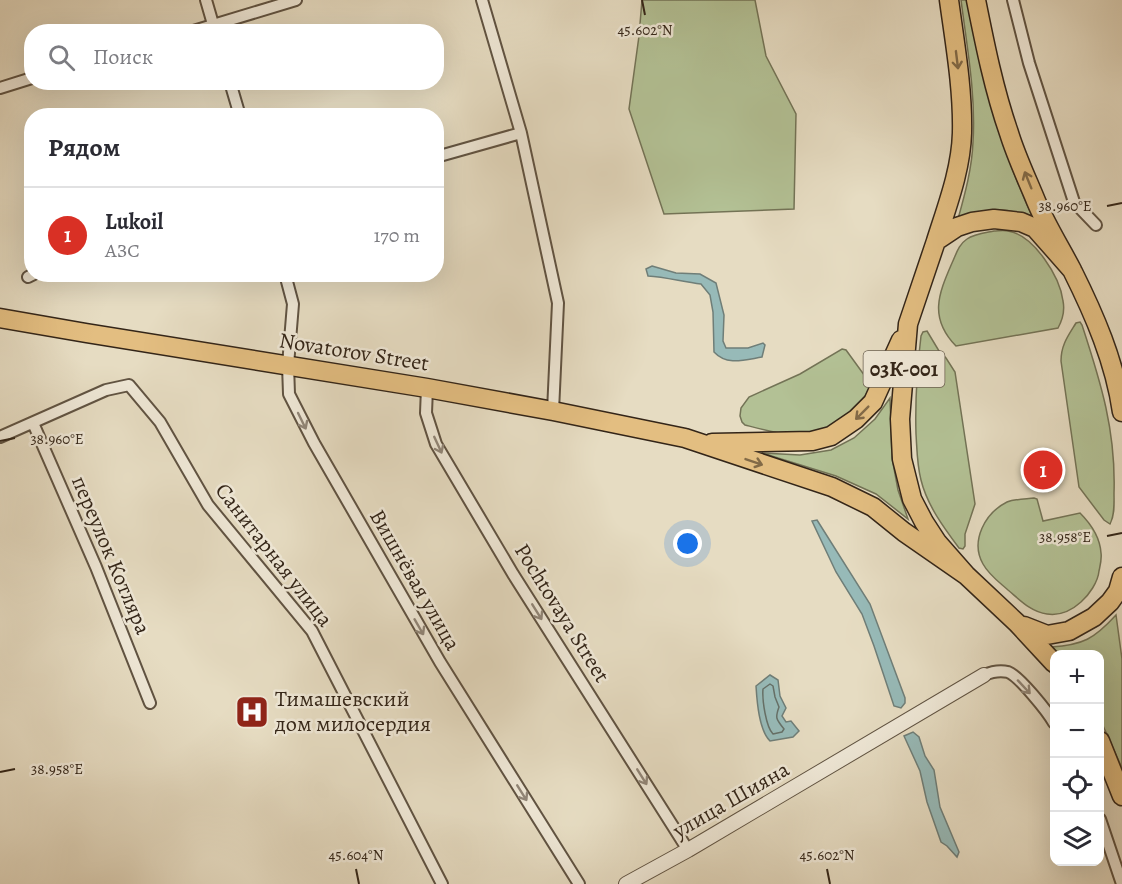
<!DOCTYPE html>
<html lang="ru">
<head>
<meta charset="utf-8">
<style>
	:root { --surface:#fff; --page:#f2f2f3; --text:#2b2b33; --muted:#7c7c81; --line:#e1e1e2; --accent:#d93025 }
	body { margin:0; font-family:Alegreya,serif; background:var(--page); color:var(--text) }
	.controls { position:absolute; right:18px; bottom:18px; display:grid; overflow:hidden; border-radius:12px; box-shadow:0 6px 24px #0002 }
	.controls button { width:54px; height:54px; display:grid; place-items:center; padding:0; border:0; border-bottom:2px solid var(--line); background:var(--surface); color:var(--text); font:30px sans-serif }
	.you { position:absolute; left:688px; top:544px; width:21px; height:21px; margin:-15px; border:4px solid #fff; border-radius:50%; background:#1a73e8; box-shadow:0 0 0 9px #1a73e833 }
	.badge { display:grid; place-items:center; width:39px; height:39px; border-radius:50%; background:var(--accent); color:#fff; font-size:20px; font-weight:700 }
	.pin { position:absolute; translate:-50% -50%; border:3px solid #fff; box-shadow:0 2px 6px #0006 }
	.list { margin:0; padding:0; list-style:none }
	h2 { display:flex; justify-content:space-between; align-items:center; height:78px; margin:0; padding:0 24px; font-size:26px }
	h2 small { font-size:20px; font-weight:400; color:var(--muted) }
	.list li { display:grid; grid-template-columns:39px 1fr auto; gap:18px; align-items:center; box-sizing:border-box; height:96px; padding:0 24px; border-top:2px solid var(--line) }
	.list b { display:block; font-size:22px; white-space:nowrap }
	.list p { margin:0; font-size:20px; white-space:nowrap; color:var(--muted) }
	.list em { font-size:20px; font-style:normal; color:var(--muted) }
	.icon { flex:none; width:33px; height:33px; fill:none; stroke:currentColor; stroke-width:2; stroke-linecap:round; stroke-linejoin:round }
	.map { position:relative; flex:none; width:1122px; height:884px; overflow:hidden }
	.search { position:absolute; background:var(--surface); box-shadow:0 6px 24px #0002; left:24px; top:24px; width:420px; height:66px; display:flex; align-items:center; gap:15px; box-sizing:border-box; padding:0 21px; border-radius:24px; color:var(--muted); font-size:22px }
	.panel { position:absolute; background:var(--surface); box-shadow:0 6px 24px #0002; left:24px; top:108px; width:420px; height:174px; border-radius:24px }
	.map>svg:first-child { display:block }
	.green { fill:#b3c195; stroke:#737356; stroke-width:1.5 }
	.water { fill:#97bab8; stroke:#6f7e78; stroke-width:1.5 }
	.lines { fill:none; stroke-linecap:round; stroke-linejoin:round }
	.shore { stroke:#657068; stroke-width:1.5 }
	.minor-casing { stroke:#605342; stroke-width:14 }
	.tertiary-casing { stroke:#605342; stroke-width:16 }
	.primary-casing { stroke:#332518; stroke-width:21 }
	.minor { stroke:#efe8d7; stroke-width:10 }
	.tertiary { stroke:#efe8d7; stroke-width:14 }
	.primary { stroke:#e3be81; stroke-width:18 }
	.oneway { stroke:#826a47 }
	.oneway2 { stroke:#918678 }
	.ticks { fill:none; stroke:#332518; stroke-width:2 }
	.labels { text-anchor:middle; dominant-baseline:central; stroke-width:5; stroke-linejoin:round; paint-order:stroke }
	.shield { fill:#efe8d7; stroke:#6b6051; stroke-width:1.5 }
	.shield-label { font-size:21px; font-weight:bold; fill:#332518 }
	.street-label { font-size:22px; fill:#332518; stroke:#efe8d7 }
	.poi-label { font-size:22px; fill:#332518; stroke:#efe8d7; text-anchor:start }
	.ticks-label { font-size:15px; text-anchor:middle; fill:#332518; stroke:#efe8d7; stroke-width:5; stroke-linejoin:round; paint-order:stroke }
</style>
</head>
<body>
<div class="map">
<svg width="1122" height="884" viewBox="0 0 1122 884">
	<rect width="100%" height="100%" fill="#e6dcc2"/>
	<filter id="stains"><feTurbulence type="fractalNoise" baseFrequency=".00333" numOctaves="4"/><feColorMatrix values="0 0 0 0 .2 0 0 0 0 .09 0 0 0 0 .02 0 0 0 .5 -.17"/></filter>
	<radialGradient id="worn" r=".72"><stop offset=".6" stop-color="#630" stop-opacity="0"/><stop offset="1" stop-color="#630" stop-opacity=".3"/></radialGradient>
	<path class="green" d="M642,0H755L766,56L796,114L794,209L664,214L629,109L639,36Z
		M961,0H967C983,77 999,146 1033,218C1002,205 989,209 958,219C965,194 972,168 973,142C976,95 967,47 961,0Z
		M994,231C998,231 1003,230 1008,231C1034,235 1060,277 1063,301C1065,311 1063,319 1058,328L956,346C929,318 938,295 952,263C956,255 958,245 967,239C974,234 984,233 994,231Z
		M1080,322L1082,325C1101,383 1116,431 1114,493C1114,503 1115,515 1110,524L1104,520L1079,487L1061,361C1061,345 1068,336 1076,323Z
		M927,331L939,351L946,358L955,372L975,504L965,534V546L963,549L959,548C944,528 927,505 921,480C917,465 917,449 916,434C915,401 917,369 921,336L923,332Z
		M842,349L846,350L870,383C870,392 862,400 856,407C824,447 788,436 745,425L742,422L740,416L741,408L749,397L800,374Z
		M890,398L892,458L898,490L908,519L876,494L836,476L762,453L800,455L831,450L854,438L875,419Z
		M1034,498L1037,499L1043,521L1080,513C1091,524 1100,537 1101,553C1102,559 1100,566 1099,571C1098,582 1089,595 1081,602C1071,611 1060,616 1047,614C1031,612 1020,600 1008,590C999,582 989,575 983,564C970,541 985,513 1007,502C1015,499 1026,499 1034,498Z
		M1116,615L1122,659V768L1100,719V654H1057L1051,647C1083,645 1094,639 1116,615Z"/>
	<path class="water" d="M652,266L676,273L700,274L716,283L724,315L723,341L726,348H748L763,343L765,345L762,357C744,360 727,366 714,352L713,312L710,295L701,284C683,282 666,277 648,276L646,269Z
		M817,520L870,604L905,698V703L901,708L894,706L874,646L862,614L836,572L812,521Z
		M770,675L778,680L780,696L786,708L782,716L786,722L791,721L799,731L793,737L770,741C759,730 757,702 756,686Z
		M913,732L919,737L925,756L934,770L940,807L959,852L957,857L947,846L941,842L927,802L920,771L904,736Z"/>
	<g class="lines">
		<path class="shore" d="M770,684L773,686L775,697L779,707C775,718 776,719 784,729L782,732L773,734C766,727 762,700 763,689Z"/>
		<defs>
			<path id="minor" d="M206,0L215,31
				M482,0L521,133L558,303L553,411
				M1013,0L1029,63L1074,202L1096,225
				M190,32L296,0
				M230,82L240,116
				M0,88L32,78
				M436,157L521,133
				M285,274L293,304L288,365L289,394L314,443L440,662L579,884
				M28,277L34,274
				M427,388L426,413L436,444L513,574L688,850
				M33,423L96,567L150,703
				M0,437L106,390L129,385L160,422L208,505L312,631L442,884
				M984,675C991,672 1000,670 1008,672C1019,676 1048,712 1054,723
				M1100,819L1122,884"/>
			<path id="tertiary" d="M626,884L688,850L984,675"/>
			<path id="primary" d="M976,0C985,45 994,90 1009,133C1016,156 1027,179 1036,201C1046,225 1060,247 1072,270C1094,314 1115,362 1122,412
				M936,241C947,206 961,170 962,133C963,89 955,44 949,0
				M0,318L86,333L427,388L553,411L685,438L832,487L873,507L904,532L966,575
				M712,443L812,441L831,436L856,419L873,402L901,340
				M1024,626L1047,635L1069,631L1094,617L1110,602L1118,591L1122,577
				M1054,663L1017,623L966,575L937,542L924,522L912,499L902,459L900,419L908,324L936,241L957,227L972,222L994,219L1021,222L1035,228L1072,270
				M1100,741L1122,796"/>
		</defs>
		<use href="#minor" class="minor-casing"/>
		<use href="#tertiary" class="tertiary-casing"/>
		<use href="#primary" class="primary-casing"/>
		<use href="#minor" class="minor"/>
		<use href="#tertiary" class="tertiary"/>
		<use href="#primary" class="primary"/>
	</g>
	<defs><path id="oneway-shaft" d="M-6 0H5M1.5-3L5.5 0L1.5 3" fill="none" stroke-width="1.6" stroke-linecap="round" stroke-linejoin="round" transform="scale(1.5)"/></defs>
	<g class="oneway">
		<use href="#oneway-shaft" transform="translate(957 60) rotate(83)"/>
		<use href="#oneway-shaft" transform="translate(1028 180) rotate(-112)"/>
		<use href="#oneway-shaft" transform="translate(862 413) rotate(135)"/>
		<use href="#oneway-shaft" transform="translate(754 462) rotate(19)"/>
	</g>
	<g class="oneway2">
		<use href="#oneway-shaft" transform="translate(302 421) rotate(64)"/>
		<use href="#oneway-shaft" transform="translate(438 445) rotate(65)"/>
		<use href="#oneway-shaft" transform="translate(537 612) rotate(58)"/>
		<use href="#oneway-shaft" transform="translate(419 627) rotate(60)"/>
		<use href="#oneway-shaft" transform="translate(1024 687) rotate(47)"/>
		<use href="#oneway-shaft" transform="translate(642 777) rotate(58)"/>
		<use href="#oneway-shaft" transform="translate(522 793) rotate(58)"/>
	</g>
	<path class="ticks" d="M642,0L645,15M1107,206L1122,203M0,441L15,438M1107,536L1122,533M0,772L15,769M356,869L359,884M827,869L830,884"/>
	<defs>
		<symbol id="hospital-square" viewBox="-11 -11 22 22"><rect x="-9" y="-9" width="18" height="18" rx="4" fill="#8f2418" stroke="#efe8d7"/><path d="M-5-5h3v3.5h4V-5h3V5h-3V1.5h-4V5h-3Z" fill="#fff"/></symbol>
	</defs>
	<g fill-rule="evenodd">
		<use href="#hospital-square" x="233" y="693" width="38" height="38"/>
	</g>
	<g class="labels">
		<rect class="shield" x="863.5" y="351" width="81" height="36" rx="4.5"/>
		<g class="shield-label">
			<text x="904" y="369">03К-001</text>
		</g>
		<g class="street-label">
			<text transform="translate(354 352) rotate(9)">Novatorov Street</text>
			<text transform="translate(111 555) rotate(67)">переулок Котляра</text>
			<text transform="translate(274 555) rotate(52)">Санитарная улица</text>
			<text transform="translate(415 580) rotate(60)">Вишнёвая улица</text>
			<text transform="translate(562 613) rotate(58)">Pochtovaya Street</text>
			<text transform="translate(731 800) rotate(-30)">улица Шияна</text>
		</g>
		<g class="poi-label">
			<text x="275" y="699">Тимашевский<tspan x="275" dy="25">дом милосердия</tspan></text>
		</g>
	</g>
	<g class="ticks-label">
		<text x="645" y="35">45.602°N</text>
		<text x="1065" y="211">38.960°E</text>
		<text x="57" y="444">38.960°E</text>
		<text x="1065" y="542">38.958°E</text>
		<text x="57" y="774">38.958°E</text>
		<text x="356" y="860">45.604°N</text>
		<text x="827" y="860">45.602°N</text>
	</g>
	<rect width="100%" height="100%" filter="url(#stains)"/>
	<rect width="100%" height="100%" fill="url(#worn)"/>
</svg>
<div class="controls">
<button>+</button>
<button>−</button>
<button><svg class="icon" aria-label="locate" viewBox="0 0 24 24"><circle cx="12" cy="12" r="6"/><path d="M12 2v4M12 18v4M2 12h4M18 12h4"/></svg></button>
<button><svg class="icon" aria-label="layers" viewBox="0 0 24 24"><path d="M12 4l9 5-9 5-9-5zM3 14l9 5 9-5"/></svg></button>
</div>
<div class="you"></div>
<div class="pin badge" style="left:1043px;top:470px">1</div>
<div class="search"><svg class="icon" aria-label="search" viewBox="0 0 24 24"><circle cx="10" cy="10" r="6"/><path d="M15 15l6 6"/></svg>Поиск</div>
<section class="panel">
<h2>Рядом<small></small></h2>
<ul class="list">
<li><span class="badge">1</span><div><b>Lukoil</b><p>АЗС</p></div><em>170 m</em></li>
</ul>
</section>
</div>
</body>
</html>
